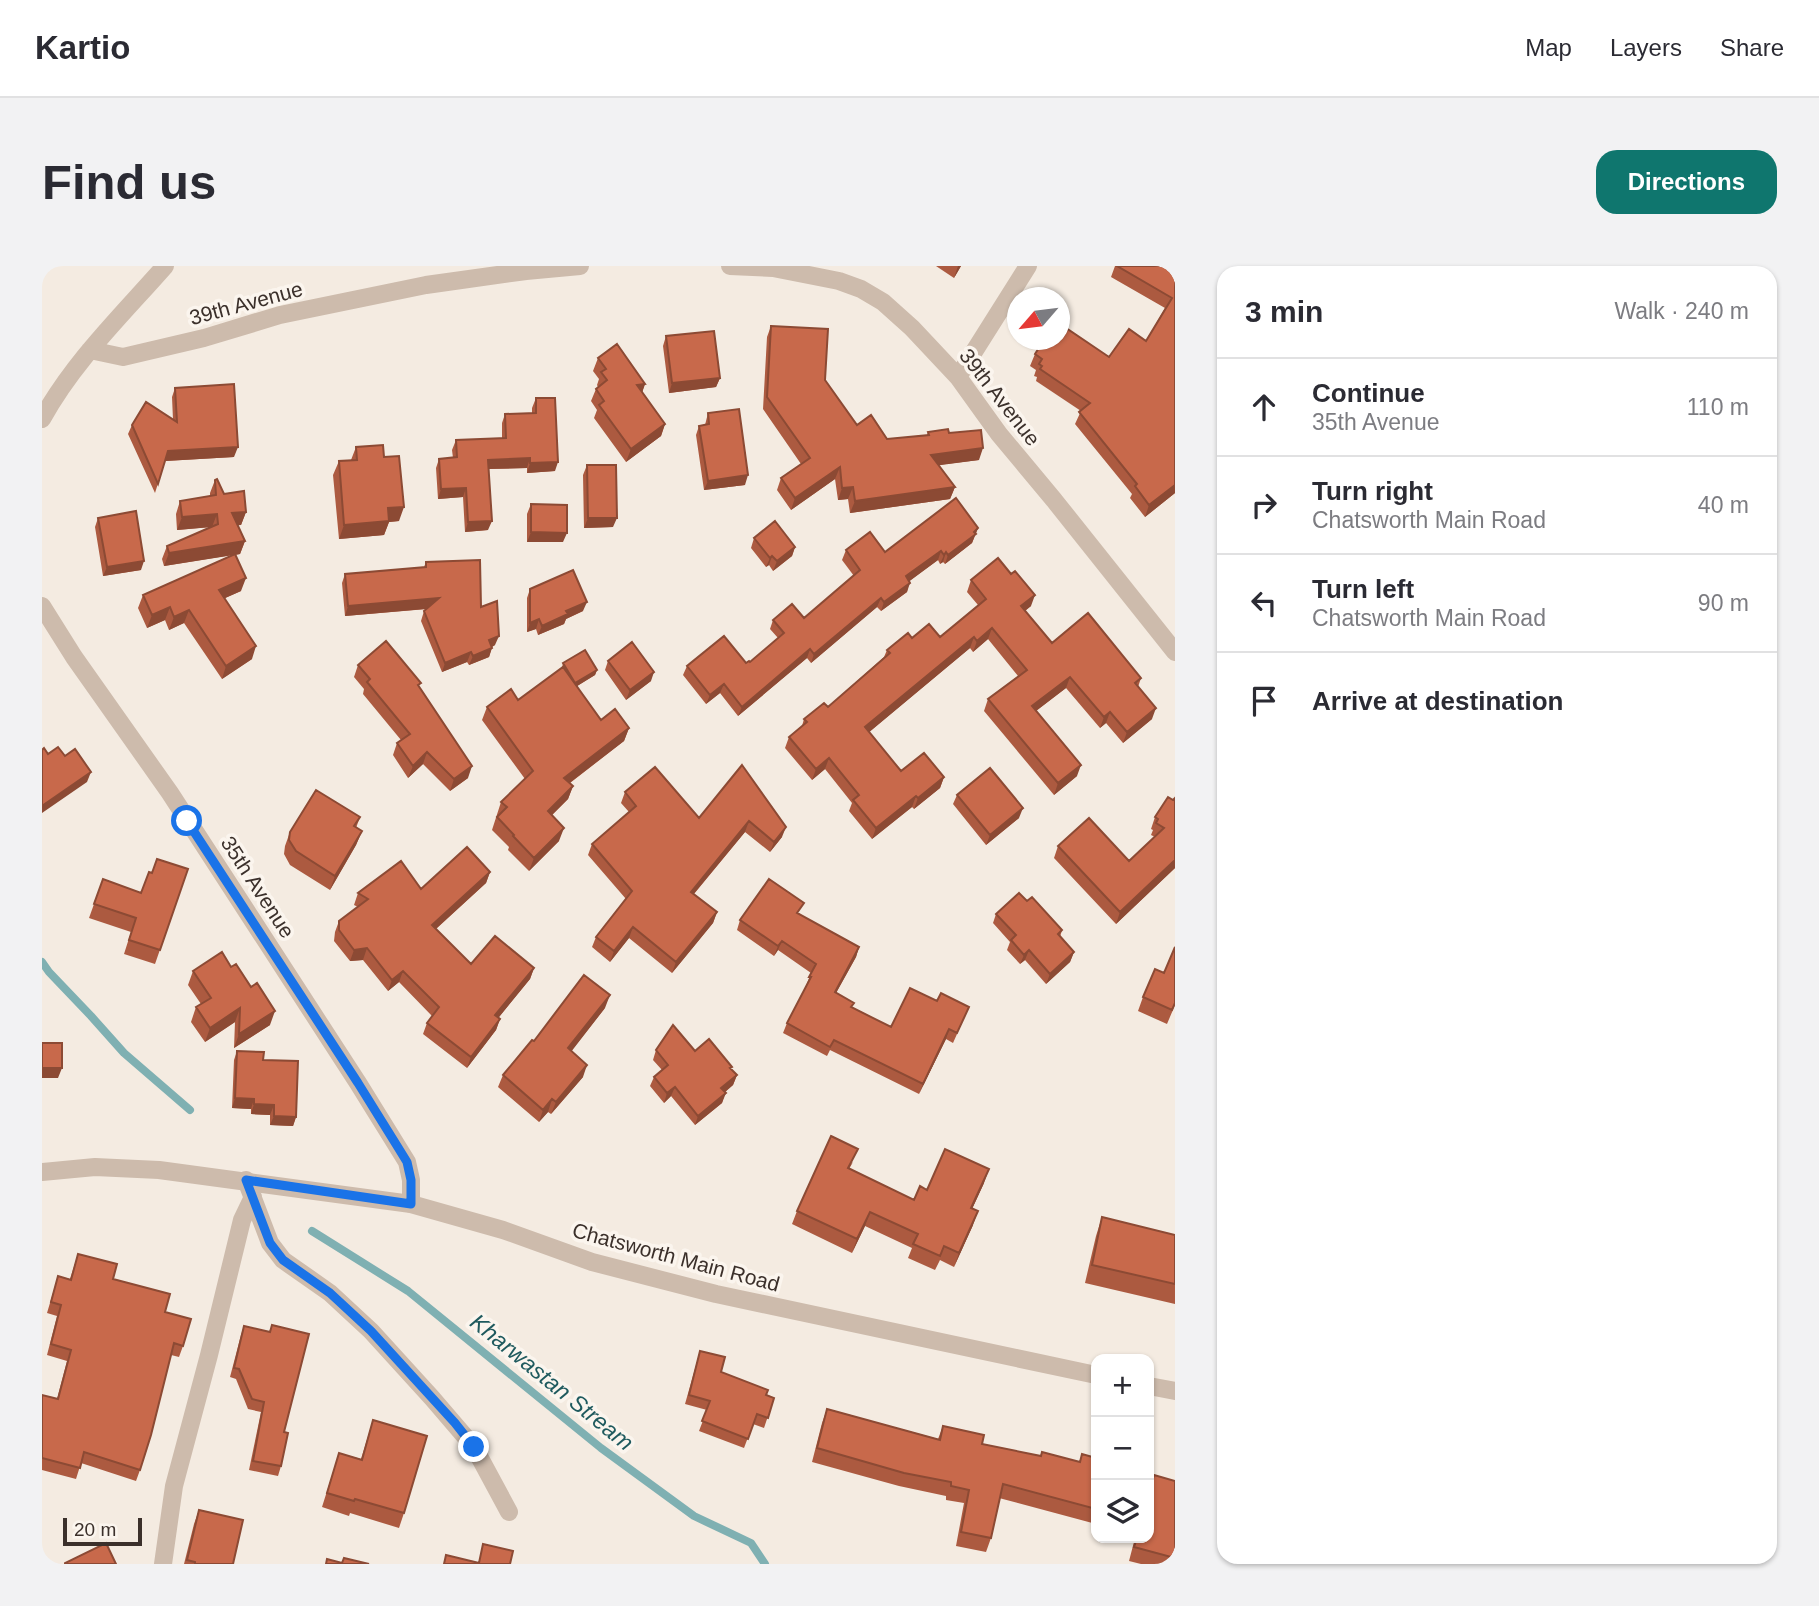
<!DOCTYPE html>
<html lang="en">
<head>
<meta charset="utf-8">
<style>
	:root { --surface:#fff; --page:#f2f2f3; --text:#2b2b33; --muted:#7c7c81; --line:#e1e1e2; --accent:#0f766e }
	body { margin:0; font-family:Arial,sans-serif; background:var(--page); color:var(--text) }
	.controls { position:absolute; right:21px; bottom:21px; display:grid; overflow:hidden; border-radius:14px; box-shadow:0 2px 5px #0004 }
	.controls button { width:63px; height:63px; display:grid; place-items:center; padding:0; border:0; border-bottom:2px solid var(--line); background:var(--surface); color:var(--text); font:35px sans-serif }
	.compass { position:absolute; left:965px; top:21px; width:63px; height:63px; border-radius:50%; background:var(--surface); box-shadow:0 2px 5px #0004; rotate:242deg }
	.scale { position:absolute; left:21px; bottom:18px; width:79px; box-sizing:border-box; padding-left:7px; border:4px solid #3b302b; border-top:0; font-size:19px; line-height:24px; white-space:nowrap; color:#3b302b; -webkit-text-stroke:5px #fbf5ee; paint-order:stroke }
	.stop { position:absolute; width:21px; height:21px; margin:-16px; border:5px solid #1a73e8; border-radius:50%; background:#fff }
	.stop.end { background:#1a73e8; border-color:#fff; box-shadow:0 2px 7px #0008 }
	.list { margin:0; padding:0; list-style:none }
	h2 { display:flex; justify-content:space-between; align-items:center; height:91px; margin:0; padding:0 28px; font-size:30px }
	h2 small { font-size:23px; font-weight:400; color:var(--muted) }
	.list li { display:grid; grid-template-columns:46px 1fr auto; gap:21px; align-items:center; box-sizing:border-box; height:98px; padding:0 28px; border-top:2px solid var(--line) }
	.list b { display:block; font-size:26px; white-space:nowrap }
	.list p { margin:0; font-size:23px; white-space:nowrap; color:var(--muted) }
	.list em { font-size:23px; font-style:normal; color:var(--muted) }
	.icon { flex:none; width:38px; height:38px; fill:none; stroke:currentColor; stroke-width:2; stroke-linecap:round; stroke-linejoin:round }
	.map { position:relative; flex:none; width:1133px; height:1298px; overflow:hidden; border-radius:21px }
	header { display:flex; align-items:center; gap:42px; box-sizing:border-box; height:98px; padding:0 35px; background:var(--surface); border-bottom:2px solid var(--line) }
	header strong { font-size:33px }
	nav { display:flex; gap:38px; margin-inline-start:auto; font-size:24px }
	.intro { display:flex; align-items:center; justify-content:space-between; box-sizing:border-box; height:168px; padding:0 42px }
	h1 { margin:0; font-size:49px }
	.button { padding:18px 32px; border-radius:21px; background:var(--accent); color:#fff; font-size:24px; font-weight:700 }
	main { display:flex; gap:42px; padding:0 42px }
	aside { flex:1; background:var(--surface); border-radius:21px; box-shadow:0 2px 5px #0004 }
	.map>svg:first-child { display:block }
	.lines { fill:none; stroke-linecap:round; stroke-linejoin:round }
	.stream { stroke:#7fb0b2; stroke-width:8 }
	.minor { stroke:#cdbbac; stroke-width:18 }
	.tertiary { stroke:#cdbbac; stroke-width:18 }
	.wall { fill:#ac5a40 }
	.shaded-wall { fill:#8c4a34 }
	.building { fill:#c8694b; stroke:#8c4a34; stroke-width:2 }
	.route { stroke:#1a73e8; stroke-width:9 }
	.labels { text-anchor:middle; dominant-baseline:central; stroke-width:7; stroke-linejoin:round; paint-order:stroke }
	.street-label { font-size:21px; fill:#3b302b; stroke:#fbf5ee }
	.water-label { font-size:23px; font-style:italic; fill:#1f5a5e; stroke:#fbf5ee }
</style>
</head>
<body>
<header>
<strong>Kartio</strong>
<nav><a>Map</a><a>Layers</a><a>Share</a></nav>
</header>
<div class="intro"><h1>Find us</h1><a class="button">Directions</a></div>
<main>
<div class="map">
<svg width="1133" height="1298" viewBox="0 0 1133 1298">
	<rect width="100%" height="100%" fill="#f4ebe1"/>
	<g class="lines">
		<path class="stream" d="M0,696L7,706L49,750L82,787L148,844
			M270,965L366,1025L559,1182L652,1250L709,1277L723,1298"/>
		<path class="minor" d="M688,0L731,2L797,15L819,23L841,36L870,62L916,111L957,168L1012,234L1133,386
			M48,84L81,91L162,72L238,49L384,19L484,5L538,0
			M916,111L986,0
			M0,153C32,95 80,49 123,0
			M0,340L32,391L128,527L316,817L365,896L369,914V938
			M204,914L228,977L241,994L288,1027L329,1065L390,1132L432,1181L467,1246
			M121,1298L132,1220L167,1089L200,954L211,931"/>
		<path class="tertiary" d="M0,906L53,901L117,904L369,938L461,964L550,996L674,1028L1054,1109
			M1107,1120L1133,1125"/>
	</g>
	<path class="wall" d="M894,0H919L912,12Z
		M1073,0H1133V227L1103,251L1088,232L1090,228L1033,158L1039,145L994,115L995,111L992,110L994,104L988,100L993,88L1067,91L1104,75L1123,42L1069,11Z
		M729,60L783,114L815,159L845,173L885,169L886,166L907,167L937,194L896,199L913,221L908,233L808,247L806,233L796,234L793,213L749,244L735,224L739,212L759,198L721,143L725,71Z
		M624,70L678,112L674,121L627,127L621,80Z
		M556,92L603,118L600,126L623,158L619,170L584,196L552,152L555,144L549,135L554,123L556,121L555,119L557,113L551,105Z
		M133,122L192,191L123,195L113,227L86,168L90,159L131,154L130,131Z
		M494,132L513,205L485,207V202L446,203V264L423,266L421,231L396,233L394,202L397,193L411,192L410,184L414,174L460,172V157L463,148L490,147V142Z
		M666,147L703,219L662,224L654,169L657,160L663,159Z
		M314,181L342,191L357,255L347,256L342,269L297,273L291,209L297,195L309,194Z
		M545,199L571,261L542,262L541,209Z
		M173,214L182,228L204,246L199,259H196L203,275L198,288L193,289L199,325L183,332L210,393L180,413L142,357L127,364L123,354L105,362L96,342L101,329L190,289L122,300L120,293L125,280L168,261L135,264L134,248L138,235L168,230V227Z
		M489,238L521,276H485V248Z
		M56,252L99,304L61,310L53,261Z
		M936,262L930,277L903,298L901,296L898,298L896,294L867,315L865,326L839,345L835,341L769,397L765,392L696,450L678,427L664,438L641,409L645,400L704,397L708,396L736,372L728,363L731,354L762,352L812,310L800,294L804,284L843,286Z
		M712,272L753,281L750,290L731,305L727,299L724,301L709,282Z
		M384,296L439,341L453,379L450,381L447,391L427,399L425,396L400,406L379,355L382,345L385,343L303,350L300,317L303,308L382,301Z
		M929,314L989,340L983,345L1010,377L1099,412L1096,421L1110,453L1081,477L1064,457L1058,462L1024,422L994,445L1035,510L1012,529L942,445L946,433L976,410L946,373L931,386L928,382L827,466L859,505L902,511L898,522L872,543L870,541L830,573L807,545L810,537L783,503L770,514L743,482L747,471L760,460L762,453L786,441L842,391L845,384L870,372L898,371L936,339L925,326Z
		M488,323L541,345L524,353L522,358L496,369L494,363L485,366V332Z
		M566,395L609,415L584,434L563,404Z
		M521,397L555,404L553,409L535,420L559,454L587,462L582,475L528,517L531,520L526,533L510,549L517,575L487,605L466,584L467,581L450,564L459,536L483,513L440,454L445,441L476,434L520,402Z
		M316,399L377,421L426,512L408,525L381,498L366,512L351,489L355,477L359,474L321,428L322,423L312,411Z
		M700,499L740,571L728,586L703,566L652,628L675,646L671,657L630,707L587,672L568,696L550,681L554,671L584,633L546,589L550,578L587,546L579,537L583,526L657,552Z
		M915,529L977,552L944,579L911,538Z
		M1133,532V602L1074,658L1012,592L1016,580L1087,595L1113,571L1109,569L1111,564L1109,563L1113,551Z
		M318,551L314,562L320,565L314,579L288,624L248,599L242,588L243,580L248,566Z
		M146,603L113,698L82,688L89,666L47,652L61,613L99,627L110,607Z
		M448,606L444,617L394,663L429,698L492,702L488,713L456,752L458,753L454,764L425,802L381,768L385,757L390,750L357,716L346,725L321,694L308,695L292,675L293,666L297,655L316,641L312,639L316,627L379,623Z
		M985,635L1020,664L1018,671L1032,686L1028,696L1004,718L983,694L978,698L965,684L968,676L951,657L954,648Z
		M758,647L757,648L817,681L814,691L794,727L810,741L849,761L895,735L927,741L911,777L904,773L877,828L788,784L785,790L741,767L745,757L764,720L769,707L736,684L732,690L695,664L698,654Z
		M189,701L209,721L228,759L192,782L193,756L163,776L149,756L154,741L159,738L146,719L151,705Z
		M1122,707L1133,739L1125,758L1096,745L1101,731Z
		M563,742L529,785L541,811L509,848L506,846L497,856L456,821L461,809L492,775Z
		M614,784L653,785L689,803L695,809L691,819L683,826L680,837L653,859L629,830L622,837L608,820L612,811L620,804L611,794Z
		M195,785L221,794L254,851L251,860L228,859V849L209,848V843L190,842L192,794Z
		M811,896L807,903L872,934L942,917L930,943L931,959L912,1001L898,994L893,1004L866,992L870,982L823,960L810,987L750,958L755,945Z
		M1060,951L1133,969V1038L1043,1017L1054,970Z
		M36,988L71,1013L123,1046L141,1080L137,1091L129,1089L98,1204L94,1215L39,1197L34,1213L0,1204V1129L15,1133L25,1095L5,1089L15,1050L5,1047L16,1010L28,1013Z
		M230,1059L242,1166L239,1200L236,1210L207,1204L219,1146L206,1143L194,1113L188,1111L199,1069L202,1060L228,1066Z
		M658,1085L679,1106L732,1132L722,1162L711,1158L702,1182L657,1165L665,1144L643,1138Z
		M785,1143L896,1173L901,1160L940,1178L999,1190L1038,1196L1040,1188L1054,1192V1258L957,1232L949,1272L944,1286L914,1280L922,1237L904,1234V1230L857,1220L770,1196L780,1157Z
		M331,1154L362,1247L357,1262L308,1247L307,1250L280,1241L297,1187L319,1193Z
		M1112,1209L1133,1215V1298H1099L1087,1295L1093,1272H1107V1223Z
		M157,1244L191,1298H142L152,1258Z"/>
	<path class="shaded-wall" d="M916,0H919L912,12Z
		M678,112L674,121L627,127L630,117Z
		M603,118L599,130L595,119Z
		M623,158L619,170L584,196L589,183Z
		M196,181L192,191L123,195L126,185Z
		M941,182L937,194L884,201L889,189Z
		M488,192L485,202L442,203L446,194Z
		M516,196L513,205L485,207L488,197Z
		M798,201L793,213L749,244L753,232Z
		M706,209L703,219L662,224L666,215Z
		M1133,219V227L1103,251L1107,239Z
		M811,221L806,233L796,234L800,222Z
		M913,221L908,233L808,247L813,235Z
		M424,222L421,231L396,233L399,223Z
		M362,241L357,255L347,256L342,269L297,273L302,259L346,242Z
		M204,246L199,259L185,260L190,247Z
		M175,248L170,261L135,264L140,251Z
		M546,252H575L571,261L542,262Z
		M450,255L446,264L423,266L426,256Z
		M936,262L930,277L903,298L906,289Z
		M489,266L525,267L521,276H485Z
		M203,275L198,288L122,300L127,287Z
		M753,281L750,290L731,305L735,295Z
		M899,285L896,294L861,320L864,310Z
		M904,286L901,296L898,298L902,289Z
		M730,290L727,299L724,301L728,292Z
		M102,295L99,304L61,310L65,301Z
		M204,312L199,325L172,337L177,324Z
		M868,317L865,326L839,345L842,336Z
		M993,329L989,340L975,351L979,340Z
		M397,332L394,342L303,350L306,340Z
		M839,332L835,341L769,397L772,388Z
		M545,336L541,345L524,353L522,358L496,369L500,360L524,345Z
		M128,341L123,354L105,362L110,349Z
		M147,344L142,357L127,364L132,351Z
		M497,353L494,363L485,366L488,357Z
		M950,362L946,373L931,386L935,375Z
		M457,370L453,379L444,384L447,374Z
		M932,371L928,382L819,473L823,461Z
		M214,380L210,393L180,413L184,400Z
		M450,382L447,391L427,399L431,390Z
		M768,383L765,392L696,450L700,441Z
		M429,386L425,396L400,406L403,397Z
		M555,404L553,409L532,422L533,417Z
		M612,406L609,415L584,434L588,424Z
		M1028,411L1024,422L986,451L990,440Z
		M682,418L678,427L664,438L668,429Z
		M1114,442L1110,453L1081,477L1085,466Z
		M1068,446L1064,457L1058,462L1062,451Z
		M587,462L582,475L517,525L522,512Z
		M385,486L381,498L366,512L371,500Z
		M787,492L783,503L770,514L774,503Z
		M1039,499L1035,510L1012,529L1016,517Z
		M430,500L426,512L408,525L412,513Z
		M49,506L45,516L0,547V540Z
		M902,511L898,522L872,543L876,532Z
		M531,520L526,533L501,558L506,545Z
		M874,530L870,541L830,573L834,562Z
		M981,542L977,552L944,579L948,569Z
		M707,555L703,566L645,636L649,626Z
		M744,561L740,571L728,586L732,576Z
		M522,562L517,575L487,605L492,592Z
		M320,565L314,579L288,624L293,610Z
		M1133,594V602L1074,658L1078,646Z
		M448,606L444,617L386,670L390,659Z
		M675,646L671,657L630,707L634,696Z
		M591,661L587,672L568,696L572,685Z
		M740,675L736,684L732,690L736,680Z
		M817,681L814,691L789,736L793,726Z
		M325,682L321,694L308,695L312,684Z
		M987,684L983,694L978,698L982,689Z
		M1032,686L1028,696L1004,718L1008,708Z
		M492,702L488,713L449,761L453,749Z
		M361,705L357,716L346,725L350,714Z
		M568,729L563,742L522,795L526,782Z
		M198,742L193,756L163,776L168,762Z
		M233,745L228,759L192,782L197,768Z
		M458,753L454,764L425,802L429,791Z
		M907,763L904,773L877,828L881,818Z
		M545,799L541,811L509,848L514,836Z
		M0,802H20L16,812H0Z
		M695,809L691,819L676,832L679,822Z
		M633,821L629,830L622,837L625,827Z
		M684,827L680,837L653,859L656,850Z
		M193,832L212,833L209,843L190,842Z
		M510,833L506,846L497,856L501,844Z
		M212,838L232,839L228,849L209,848Z
		M232,850L254,851L251,860L228,859Z
		M947,903L942,917L924,956L929,942Z
		M936,945L931,959L912,1001L917,987Z
		M828,946L823,960L810,987L815,973Z"/>
	<path class="building" d="M1075,0H1133V219L1107,239L1093,220L1095,218L1037,146L1048,137L998,103L1000,100L997,98L1000,93L993,88L1002,74H1018V58L1067,91L1087,63L1104,75L1130,32Z
		M729,60L786,63L783,114L815,159L829,149L845,173L887,169L886,166L906,163L907,167L939,164L941,182L889,189L913,221L813,235L811,221L800,222L798,201L753,232L739,212L768,192L725,131Z
		M672,65L678,112L630,117L624,70Z
		M575,78L603,118L595,119L623,158L589,183L557,139L562,135L554,123L565,114L559,106L564,103L556,92Z
		M192,118L196,181L126,185L116,218L90,159L104,136L135,156L133,122Z
		M494,132H513L516,196L488,197V192L446,194L450,255L426,256L424,222L399,223L397,193L415,191L414,174L464,172L463,148L494,147Z
		M697,143L706,209L666,215L657,160L667,158L666,147Z
		M341,179L342,191L357,190L362,241L346,242L347,255L302,259L297,195L315,194L314,181Z
		M545,199H574L575,252H546Z
		M175,213L182,228L202,225L204,246L190,247L203,275L127,287L125,280L176,258L175,248L140,251L138,235L174,229L173,214Z
		M914,232L936,262L932,266L934,268L906,289L904,286L902,289L899,285L864,310L868,317L842,336L839,332L772,388L768,383L700,441L682,418L668,429L645,400L682,370L704,397L707,395L708,396L742,367L731,354L750,338L762,352L818,304L804,284L828,266L843,286Z
		M489,238L525,239V267L489,266Z
		M94,245L102,295L65,301L56,252Z
		M733,255L753,281L735,295L730,290L728,292L712,272Z
		M193,288L204,312L177,324L214,380L184,400L147,344L132,351L128,341L110,349L101,329Z
		M956,292L969,308L973,305L993,329L979,340L1010,377L1046,347L1099,412L1093,417L1114,442L1085,466L1068,446L1062,451L1028,411L990,440L1039,499L1016,517L946,433L985,404L950,362L935,375L932,371L823,461L859,505L882,487L902,511L876,532L874,530L834,562L811,534L817,529L787,492L774,503L747,471L765,456L762,453L782,437L786,441L848,387L845,384L866,367L870,372L887,358L898,371L944,333L929,314Z
		M438,294L439,341L455,335L457,370L447,374L450,382L431,390L429,386L403,397L382,345L397,332L306,340L303,308L384,301V296Z
		M531,304L545,336L524,345L526,348L500,360L497,353L488,357V323Z
		M344,375L379,417L376,419L430,500L412,513L385,486L371,500L355,477L368,468L325,416L328,413L316,399Z
		M590,376L612,406L588,424L566,395Z
		M543,384L555,404L533,417L521,397Z
		M521,401L559,454L573,443L587,462L522,512L531,520L506,545L522,562L492,592L471,570L472,569L455,551L465,541L459,536L491,505L445,441L469,423L476,434Z
		M16,481L23,490L33,483L49,506L0,540V484L2,482L6,488Z
		M700,499L744,561L732,576L707,555L649,626L675,646L634,696L591,661L572,685L554,671L590,625L550,578L594,540L583,526L613,501L657,552Z
		M948,502L981,542L948,569L915,529Z
		M274,524L318,551L312,560L320,565L293,610L254,585L247,574L248,566Z
		M1126,531L1131,534L1133,532V594L1078,646L1016,580L1047,552L1087,595L1122,562L1114,557L1116,553L1113,551Z
		M425,581L448,606L390,659L429,698L453,670L492,702L453,749L458,753L429,791L385,757L397,741L361,705L350,714L325,682L312,684L297,664V655L326,633L316,627L359,595L379,623Z
		M115,593L146,603L118,684L87,674L94,652L52,638L61,613L99,627L107,606L110,607Z
		M727,613L762,637L755,647L817,681L793,726L812,737L809,741L849,761L868,722L895,735L899,727L927,741L915,767L907,763L881,818L792,774L788,781L745,757L769,711H767L774,698L740,675L736,680L698,654Z
		M977,627L985,635L990,631L1020,664L1016,668L1032,686L1008,708L987,684L982,689L969,674L974,669L954,648Z
		M1133,681V737L1130,744L1101,731L1113,703L1122,707Z
		M180,686L189,701L194,698L209,721L215,717L233,745L197,768L198,742L168,762L154,741L169,732L151,705Z
		M542,709L568,729L526,782L545,799L514,836L510,833L501,844L461,809L490,774L492,775Z
		M631,759L653,785L667,773L690,801L688,802L695,809L679,822L684,827L656,850L633,821L625,827L612,811L626,799L614,784Z
		M0,777H20V802H0Z
		M195,785L222,786L221,794L256,795L254,851L232,850V839L212,838V833L193,832Z
		M789,870L816,883L806,902L872,934L878,920L885,924L903,883L947,903L929,942L936,945L917,987L902,980L898,990L871,978L876,968L828,946L815,973L755,945Z
		M1060,951L1133,969V1018L1050,999Z
		M36,988L75,998L71,1013L128,1028L123,1046L149,1053L141,1080L132,1077L109,1169L98,1204L42,1186L38,1202L0,1192V1129L16,1133L29,1084L9,1078L19,1039L9,1036L16,1010L29,1014Z
		M230,1059L267,1068L242,1166L246,1167L239,1200L211,1195L222,1136L210,1133L197,1103L192,1102L202,1060L228,1066Z
		M658,1085L683,1091L679,1106L726,1124L724,1129L732,1132L726,1152L715,1148L706,1173L660,1155L668,1135L647,1129Z
		M785,1143L898,1174L901,1160L942,1169L940,1178L999,1190L1000,1186L1038,1196L1040,1188L1054,1192V1243L961,1218L949,1272L919,1266L927,1224L909,1220V1216L862,1207L775,1182Z
		M331,1154L385,1170L362,1247L313,1233L312,1235L285,1227L297,1187L320,1194Z
		M1112,1209L1133,1215V1292L1092,1281L1095,1272H1107V1227Z
		M157,1244L201,1254L191,1298H153V1296L145,1294Z
		M64,1277L74,1298H23V1297Z
		M441,1278L471,1285L468,1298H402L404,1289L437,1297Z
		M302,1292L327,1298H284L285,1293L300,1297Z"/>
	<g class="lines">
		<path class="route" d="M145,555L316,817L357,883L365,896L369,914V938L204,914L228,977L241,994L288,1027L329,1065L413,1157L432,1181"/>
	</g>
	<g class="labels">
		<g class="street-label">
			<text transform="translate(204 37) rotate(-15)">39th Avenue</text>
			<text transform="translate(958 131) rotate(52)">39th Avenue</text>
			<text transform="translate(216 621) rotate(57)">35th Avenue</text>
			<text transform="translate(634 991) rotate(15)">Chatsworth Main Road</text>
		</g>
		<g class="water-label">
			<text transform="translate(510 1116) rotate(39)">Kharwastan Stream</text>
		</g>
	</g>
</svg>
<div class="controls">
<button>+</button>
<button>−</button>
<button><svg class="icon" aria-label="layers" viewBox="0 0 24 24"><path d="M12 4l9 5-9 5-9-5zM3 14l9 5 9-5"/></svg></button>
</div>
<svg class="compass" viewBox="-18 -18 36 36"><path d="M0-13l5 13h-10z" fill="#e53935"/><path d="M0 13l5-13h-10z" fill="#7c7c81"/></svg>
<div class="scale">20 m</div>
<div class="stop" style="left:145px;top:555px"></div>
<div class="stop end" style="left:432px;top:1181px"></div>
</div>
<aside>
<h2>3 min<small>Walk · 240 m</small></h2>
<ul class="list">
<li><svg class="icon" aria-label="ahead" viewBox="0 0 24 24"><path d="M12 20V5M6 11l6-6 6 6"/></svg><div><b>Continue</b><p>35th Avenue</p></div><em>110 m</em></li>
<li><svg class="icon" aria-label="right" viewBox="0 0 24 24"><path d="M7 20v-9h11M14 6l5 5-5 5"/></svg><div><b>Turn right</b><p>Chatsworth Main Road</p></div><em>40 m</em></li>
<li><svg class="icon" aria-label="left" viewBox="0 0 24 24"><path d="M17 20v-9H6M10 6l-5 5 5 5"/></svg><div><b>Turn left</b><p>Chatsworth Main Road</p></div><em>90 m</em></li>
<li><svg class="icon" aria-label="arrive" viewBox="0 0 24 24"><path d="M6 21V4h12l-3 4 3 4H6"/></svg><div><b>Arrive at destination</b></div></li>
</ul>
</aside>
</main>
</body>
</html>
